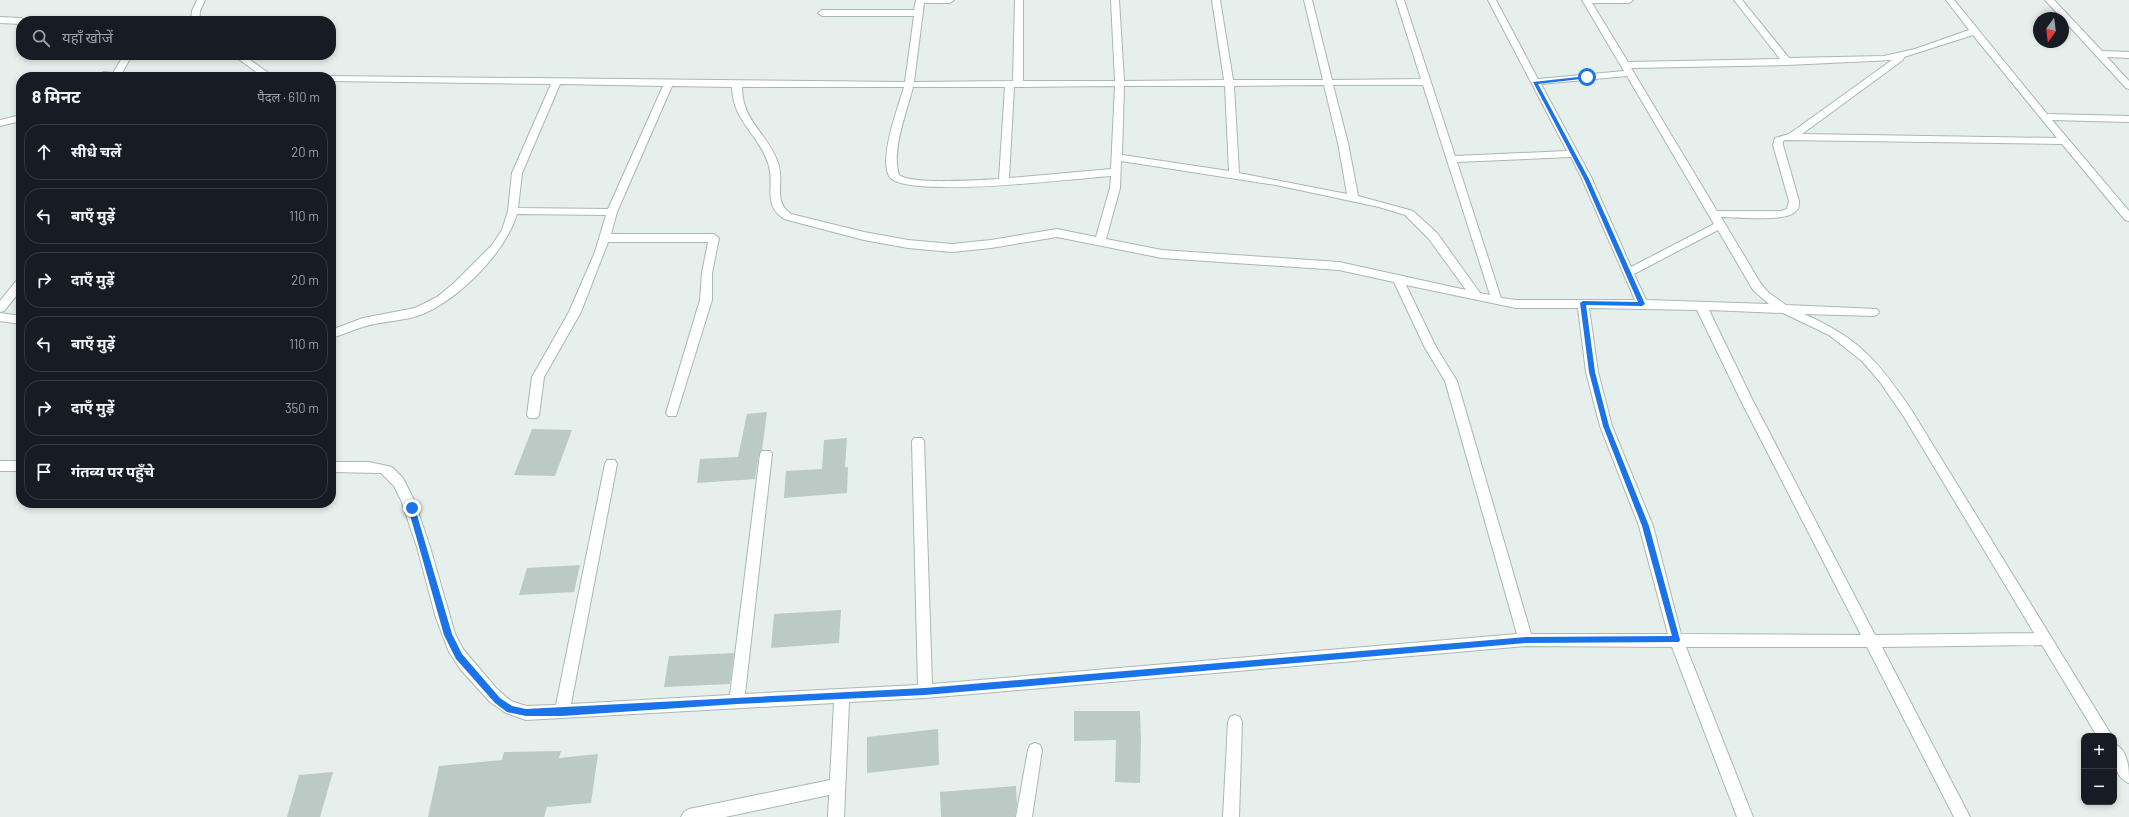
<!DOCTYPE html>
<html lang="hi">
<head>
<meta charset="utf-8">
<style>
	:root { --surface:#171b24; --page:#242831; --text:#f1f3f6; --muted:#9ea1a6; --line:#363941 }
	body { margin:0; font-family:Barlow,"Noto Sans Devanagari",sans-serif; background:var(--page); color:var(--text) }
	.controls { position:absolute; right:12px; bottom:12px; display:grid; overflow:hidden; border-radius:8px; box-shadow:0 2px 6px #0003 }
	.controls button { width:36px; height:36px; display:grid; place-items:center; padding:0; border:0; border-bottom:1px solid var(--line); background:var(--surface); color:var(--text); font:20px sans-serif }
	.compass { position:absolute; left:2033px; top:12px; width:36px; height:36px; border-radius:50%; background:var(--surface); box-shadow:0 2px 6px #0003; rotate:194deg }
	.stop { position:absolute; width:12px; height:12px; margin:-9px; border:3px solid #1a73e8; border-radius:50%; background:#fff }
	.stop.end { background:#1a73e8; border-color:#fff; box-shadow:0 1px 4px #0008 }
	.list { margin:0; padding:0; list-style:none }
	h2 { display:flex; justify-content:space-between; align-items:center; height:52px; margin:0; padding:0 16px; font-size:17px }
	h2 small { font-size:13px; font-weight:400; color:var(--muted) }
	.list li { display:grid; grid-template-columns:26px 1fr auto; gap:12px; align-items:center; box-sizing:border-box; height:56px; margin:0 8px 8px; padding:0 8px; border:1px solid var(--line); border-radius:16px }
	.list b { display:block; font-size:15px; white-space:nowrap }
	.list em { font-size:13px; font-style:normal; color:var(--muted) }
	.icon { flex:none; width:22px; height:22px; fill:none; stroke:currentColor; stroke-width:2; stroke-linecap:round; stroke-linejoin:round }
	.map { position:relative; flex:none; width:2129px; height:817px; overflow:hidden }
	.search { position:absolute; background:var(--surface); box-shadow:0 2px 6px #0003; left:16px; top:16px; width:320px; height:44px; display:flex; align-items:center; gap:10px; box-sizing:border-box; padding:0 14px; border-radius:16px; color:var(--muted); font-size:15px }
	.panel { position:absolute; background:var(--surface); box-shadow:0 2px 6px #0003; left:16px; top:72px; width:320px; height:436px; border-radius:16px }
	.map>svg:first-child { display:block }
	.building { fill:#bbcac4 }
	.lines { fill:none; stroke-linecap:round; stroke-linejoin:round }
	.minor-casing { stroke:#a8b8b2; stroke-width:2 }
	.minor { fill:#fff; fill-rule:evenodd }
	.route { fill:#1a73e8 }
</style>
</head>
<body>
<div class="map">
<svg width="2129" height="817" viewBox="0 0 2129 817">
	<rect width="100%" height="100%" fill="#e6efeb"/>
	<path class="building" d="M767,412L762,450L759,454L755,479L697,483L700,459L738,457L747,414Z
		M532,429L572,430L555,476L514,475Z
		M847,438L845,467H848L847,493L784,498L786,471L822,469L824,440Z
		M580,565L574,592L519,595L527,568Z
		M841,610L839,643L771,648L774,614Z
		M734,653L730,684L664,687L669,656Z
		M1074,711H1140L1141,740L1140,783L1115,782L1116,740L1074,741Z
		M938,729L939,765L867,773V737Z
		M561,751L559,758L598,754L591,803L547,807L544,817H428L439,766L502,760L504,752Z
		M333,772L320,817H287L299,775Z
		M1016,786L1017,804L1015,817H941L940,792Z"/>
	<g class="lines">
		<defs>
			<path id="minor" d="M197,0H205L200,11L199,21H191L192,11Z
				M916,0H954L950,3H924L914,82L1013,81L1015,0H1023V81H1115L1111,0H1119L1124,81L1224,80L1212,0H1220L1233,80H1323L1304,0H1312L1332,80L1421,79L1396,0H1404L1455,156L1567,151L1488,0H1496L1538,79L1624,71L1582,0H1633L1629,3H1592L1628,62L1780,59L1734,0H1742L1789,58L1884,56L1915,49L1969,30L1946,0H1954L2047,114L2129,116V122L2052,120L2129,211V221L2125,220L2062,144L1786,140L1783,141V145L1799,201C1799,206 1799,209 1795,212C1785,222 1736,217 1721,217L1761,284L1769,293L1786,305L1877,309L1879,312L1877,315L1873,316L1804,314C1859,338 1879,362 1912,411L2112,736H2097L2042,645L1882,647L1970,817H1954L1867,647H1686L1753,817H1737L1672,647L1526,646L925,698L849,702L844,817H828L829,795L725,817H681L684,812L689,809L830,780L834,703L526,720L506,713L490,702L461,670L449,652L436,618L417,547L401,500L394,486L381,473L331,472V462H369L392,467L403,478L414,500L430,547L455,634L463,649L496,688L511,701L526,706L556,705L605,464L607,460H615L617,464L571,704L730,695L760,454L762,451H770L772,454L745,694L918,685L912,441L914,438H922L924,441L932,684L1517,634L1445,381L1425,348L1394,282L1339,270L1162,258L1057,237L991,248L952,252L908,248L864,240L784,219C761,203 776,185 768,163C758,133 733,122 732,87L672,86L617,212L611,234H714L719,238L712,273V300L676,416H668L666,413L700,300L702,273L708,242H608L581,312L544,377L539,415L537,418H529L527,415L532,377L569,312L595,252L606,215L517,214C505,253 460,298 423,314C405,321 384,321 366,326C354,329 343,335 331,338V330L363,318L415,308L437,297L454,283L492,245L502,230L508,211L512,173L551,84L331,81V77L328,76L905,82L914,16H822L818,13L822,10H914ZM1973,35L2057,138L1802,134L1903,60L1904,57ZM1892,60L1789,134L1775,138L1773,145L1789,201L1787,209L1781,211H1717L1631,68L1787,65ZM1627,76L1714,224L1631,267L1592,179L1541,84ZM560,84L663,86L608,209L518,208L522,173ZM1324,85L1338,143L1347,194L1239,173L1234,86ZM1333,85H1423L1490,295L1480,293L1437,233L1413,211L1358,196L1348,143ZM1115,86L1111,169L1009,178L1014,87ZM1124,86H1225L1229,171L1122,155ZM742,87H904C898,108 879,157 889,176C901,200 1080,178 1111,176L1110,188L1096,237L1057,229L991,240L952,244L908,240L864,232L791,214C772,201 785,182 778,163C768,133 742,122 742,87ZM913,87H1005L999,179C980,180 912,185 899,175C891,151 907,111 913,87ZM1571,157L1582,179L1635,300H1516L1501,298L1457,162ZM1121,161L1276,185L1379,207L1405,215L1429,239L1466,290L1339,262L1162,250L1106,239L1120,188ZM1718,230L1753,290L1769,304L1646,300L1634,274ZM1406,285L1516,308H1578L1586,372L1600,426L1639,526L1668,634H1531L1457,381L1436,347ZM1589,308L1697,310L1741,401L1861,635L1681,634L1653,526L1612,426L1598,372ZM1709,310L1783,313L1829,335L1862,361L1880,382L1904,417L2034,633L1875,635L1753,401Z
				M2045,0H2054L2102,51L2129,52V58L2107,57L2129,81V89L2126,88Z
				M0,17L21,18L25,21H21V24L0,23Z
				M124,55H132L122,73L173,74L178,77H92L104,72L113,73Z
				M233,55H243L274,77H263Z
				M21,115V121L0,126V120Z
				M21,279V290L4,311L0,312V301L17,280Z
				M0,313L21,316V324L0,321Z
				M0,461H21V471H0Z
				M1235,715L1240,717L1242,722L1239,817H1223L1228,722L1230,717Z
				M1035,743L1040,745L1042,750L1032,817H1016L1028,750L1030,745Z
				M2114,744C2129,750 2129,769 2129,783C2113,777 2114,758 2114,744Z"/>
		</defs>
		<use href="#minor" class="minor-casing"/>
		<use href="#minor" class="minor"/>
	</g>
	<path class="route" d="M1587,76L1589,78L1538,84L1589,179L1645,304L1642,306L1586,305L1595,372L1609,426L1649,526L1680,640L1679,642L1526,643L925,695L737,704L562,716H526L507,712L495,703L456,659L444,635L408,508L412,505L415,508L452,634L462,654L500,698L512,706L526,709L925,688L1526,637L1672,636L1642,526L1603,426L1589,372L1580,303L1583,301L1638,302L1584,179L1533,82Z"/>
</svg>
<div class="controls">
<button>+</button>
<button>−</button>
</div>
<svg class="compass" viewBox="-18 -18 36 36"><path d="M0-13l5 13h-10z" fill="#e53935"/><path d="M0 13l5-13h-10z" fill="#9ea1a6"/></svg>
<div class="stop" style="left:1587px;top:77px"></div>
<div class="stop end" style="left:412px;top:508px"></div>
<div class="search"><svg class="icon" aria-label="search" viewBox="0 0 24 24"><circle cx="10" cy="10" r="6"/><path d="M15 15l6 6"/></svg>यहाँ खोजें</div>
<section class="panel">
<h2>8 मिनट<small>पैदल · 610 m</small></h2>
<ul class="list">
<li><svg class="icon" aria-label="ahead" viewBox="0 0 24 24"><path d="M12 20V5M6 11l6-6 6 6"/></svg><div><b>सीधे चलें</b></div><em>20 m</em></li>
<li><svg class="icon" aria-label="left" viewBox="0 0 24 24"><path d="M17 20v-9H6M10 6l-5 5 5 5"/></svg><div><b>बाएँ मुड़ें</b></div><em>110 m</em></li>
<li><svg class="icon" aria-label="right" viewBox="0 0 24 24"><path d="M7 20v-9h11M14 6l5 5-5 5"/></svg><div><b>दाएँ मुड़ें</b></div><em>20 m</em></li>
<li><svg class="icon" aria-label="left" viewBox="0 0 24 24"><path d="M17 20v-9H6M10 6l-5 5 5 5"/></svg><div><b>बाएँ मुड़ें</b></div><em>110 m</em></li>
<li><svg class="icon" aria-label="right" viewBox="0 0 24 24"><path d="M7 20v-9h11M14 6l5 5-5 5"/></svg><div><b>दाएँ मुड़ें</b></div><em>350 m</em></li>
<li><svg class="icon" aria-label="arrive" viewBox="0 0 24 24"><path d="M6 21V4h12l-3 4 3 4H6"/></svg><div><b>गंतव्य पर पहुँचे</b></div></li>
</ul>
</section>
</div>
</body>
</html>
